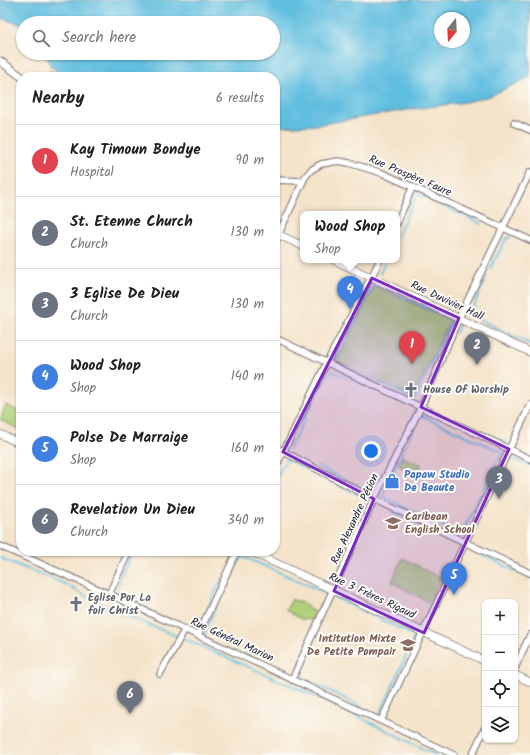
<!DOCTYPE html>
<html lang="en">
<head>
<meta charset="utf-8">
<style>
	:root { --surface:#fff; --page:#f6f6f6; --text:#222; --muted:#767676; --line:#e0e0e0; --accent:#1f6fb2 }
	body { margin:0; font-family:Kalam,sans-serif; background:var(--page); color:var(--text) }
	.controls { position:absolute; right:12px; bottom:12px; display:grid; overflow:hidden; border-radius:8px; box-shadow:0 1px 3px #0004 }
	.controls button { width:36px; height:36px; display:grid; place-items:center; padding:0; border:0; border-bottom:1px solid var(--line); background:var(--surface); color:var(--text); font:20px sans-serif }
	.compass { position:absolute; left:434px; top:12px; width:36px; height:36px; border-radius:50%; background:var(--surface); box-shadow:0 1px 3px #0004; rotate:198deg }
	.you { position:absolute; left:371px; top:451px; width:14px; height:14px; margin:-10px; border:3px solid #fff; border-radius:50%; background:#1a73e8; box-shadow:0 0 0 6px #1a73e833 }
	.badge { display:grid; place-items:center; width:26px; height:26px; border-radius:50%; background:var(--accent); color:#fff; font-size:13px; font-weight:700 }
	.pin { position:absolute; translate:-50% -33px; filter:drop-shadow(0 1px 2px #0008) }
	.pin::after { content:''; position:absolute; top:21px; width:14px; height:12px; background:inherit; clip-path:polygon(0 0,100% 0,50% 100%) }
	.popup { position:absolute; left:300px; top:211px; width:100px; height:52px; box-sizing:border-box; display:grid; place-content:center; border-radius:8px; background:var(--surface); filter:drop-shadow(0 1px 3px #0005); font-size:13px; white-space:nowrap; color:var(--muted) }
	.popup b { font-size:15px; color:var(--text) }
	.popup::after { content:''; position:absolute; left:50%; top:100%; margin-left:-8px; border:8px solid transparent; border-top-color:var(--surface) }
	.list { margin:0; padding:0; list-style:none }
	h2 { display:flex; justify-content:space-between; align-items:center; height:52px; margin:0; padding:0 16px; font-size:17px }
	h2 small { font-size:13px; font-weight:400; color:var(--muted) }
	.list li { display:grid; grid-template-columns:26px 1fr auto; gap:12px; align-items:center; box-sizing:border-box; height:72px; padding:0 16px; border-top:1px solid var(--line) }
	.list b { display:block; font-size:15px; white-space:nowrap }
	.list p { margin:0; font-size:13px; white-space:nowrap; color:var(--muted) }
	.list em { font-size:13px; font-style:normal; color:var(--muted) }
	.icon { flex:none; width:22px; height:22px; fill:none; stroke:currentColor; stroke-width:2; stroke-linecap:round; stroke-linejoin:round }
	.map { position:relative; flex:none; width:530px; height:755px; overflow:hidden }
	.search { position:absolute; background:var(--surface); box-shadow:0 1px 3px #0004; left:16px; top:16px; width:264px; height:44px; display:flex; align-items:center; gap:10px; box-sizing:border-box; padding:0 14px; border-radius:22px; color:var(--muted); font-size:15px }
	.panel { position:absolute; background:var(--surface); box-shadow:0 1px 3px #0004; left:16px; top:72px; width:264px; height:484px; border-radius:16px }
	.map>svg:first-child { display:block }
	.green { fill:#afd079; stroke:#68795a }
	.sand { fill:#eeda9e; stroke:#887e6c }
	.water { fill:#61bedf; stroke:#42708d; fill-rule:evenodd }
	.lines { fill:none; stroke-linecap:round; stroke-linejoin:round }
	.stream { stroke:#61bedf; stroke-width:2 }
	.minor-casing { stroke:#8b8282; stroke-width:8 }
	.tertiary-casing { stroke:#8b8282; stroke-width:9 }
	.minor { stroke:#fff; stroke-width:5.5 }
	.tertiary { stroke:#fff; stroke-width:7 }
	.marked { fill:#7b2cbf; fill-opacity:0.2; stroke:#7b2cbf; stroke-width:3; stroke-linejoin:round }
	.labels { text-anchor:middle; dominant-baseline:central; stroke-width:4; stroke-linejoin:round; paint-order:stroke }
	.street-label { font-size:11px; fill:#22223b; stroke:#fdfcf7 }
	.worship-label { font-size:11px; font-weight:bold; fill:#5b616d; stroke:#fdfcf7; text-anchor:start }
	.shop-label { font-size:11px; font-weight:bold; fill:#366cbe; stroke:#fdfcf7; text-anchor:start }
	.education-label { font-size:11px; font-weight:bold; fill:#785e54; stroke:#fdfcf7; text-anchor:start }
</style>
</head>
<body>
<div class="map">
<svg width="530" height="755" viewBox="0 0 530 755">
	<rect width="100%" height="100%" fill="#fdfcf7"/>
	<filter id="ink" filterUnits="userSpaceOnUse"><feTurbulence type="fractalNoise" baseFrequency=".025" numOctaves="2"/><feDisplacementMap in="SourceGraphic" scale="8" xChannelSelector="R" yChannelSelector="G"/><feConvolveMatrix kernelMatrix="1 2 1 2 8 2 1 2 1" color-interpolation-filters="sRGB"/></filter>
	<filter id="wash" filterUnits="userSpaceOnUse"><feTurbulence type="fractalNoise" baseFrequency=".012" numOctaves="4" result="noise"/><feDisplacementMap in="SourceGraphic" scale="16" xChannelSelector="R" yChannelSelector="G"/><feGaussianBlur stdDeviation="0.9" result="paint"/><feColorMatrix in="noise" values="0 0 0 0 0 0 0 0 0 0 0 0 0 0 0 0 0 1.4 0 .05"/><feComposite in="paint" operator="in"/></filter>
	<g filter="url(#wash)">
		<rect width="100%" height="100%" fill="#f4e3c9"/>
		<path class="green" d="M375,286L450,320L413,397L336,362Z
			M6,405L21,412V430L0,420Z
			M402,457L421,464L420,471L416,473L399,466Z
			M402,558L441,578L428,602L392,582Z
			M292,599L307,605L308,609L316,612L310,620L301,619L286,610Z"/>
		<path class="sand" d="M50,70L62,77H43Z"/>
		<path class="water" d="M0,0H530V77L490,96L466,102L413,109L316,125L275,127V77H67L51,67L45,53H273V23H23V25L0,18ZM440,18H464V42H440Z"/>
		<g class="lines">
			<path class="stream" d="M397,237L415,198L419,194L482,224
				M490,269L506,239L510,237
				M380,274L386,260
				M486,277L470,315L530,344
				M375,283L452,320L415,398
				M456,333L461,321
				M335,362L374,285
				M336,363L412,398
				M426,404L431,391
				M420,415L502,452L461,535L382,496Z
				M463,422L478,429
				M485,433L490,435
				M498,439L506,442
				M289,449L329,373L334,372L342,375L407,404
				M396,451L416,410L413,406
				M275,454L277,455L275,460
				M512,459L530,465
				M317,466L372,493L376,490
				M275,482L286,459L366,498
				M392,511L463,546
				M471,549L530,578
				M0,558L65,584L103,606L194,643L333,704L436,755
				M297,569L328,583
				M119,596C114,584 128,563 133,551
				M209,605L222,578
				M205,637C203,627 235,568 242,556L326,593
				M244,654L290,674
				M298,677L336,694L376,715H379L381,712L415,636L336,598"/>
		</g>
	</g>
	<g filter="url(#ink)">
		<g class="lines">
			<defs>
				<path id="minor" d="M514,123L530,130
					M275,180L302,181
					M397,223L413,186
					M275,242L305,177L311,170L321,164L338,161L349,163L382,173L530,240
					M275,338L530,459
					M275,447L374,499L530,573
					M275,469L327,362L380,260
					M0,546L109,594L454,755
					M109,594L129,551
					M198,635L237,551
					M515,668L530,635
					M160,674L185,629
					M292,680L374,499L421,407L459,318L530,172
					M381,721L530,405
					M472,755L485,728"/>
				<path id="tertiary" d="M0,61L22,77
					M275,233L303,246
					M334,260L530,352
					M0,434L21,444
					M250,551L485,661
					M515,675L530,682"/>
			</defs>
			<use href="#minor" class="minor-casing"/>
			<use href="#tertiary" class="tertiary-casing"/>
			<use href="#minor" class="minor"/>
			<use href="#tertiary" class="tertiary"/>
		</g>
	</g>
	<path class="marked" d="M372,278L459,318L421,407L509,449L424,633L334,591L374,499L283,452Z"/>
	<defs>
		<symbol id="church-bare" viewBox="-9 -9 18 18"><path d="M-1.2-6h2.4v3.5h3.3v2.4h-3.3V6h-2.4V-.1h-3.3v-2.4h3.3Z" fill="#6b7280" stroke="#fdfcf7" stroke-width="2.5" paint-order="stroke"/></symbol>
		<symbol id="shop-bare" viewBox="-9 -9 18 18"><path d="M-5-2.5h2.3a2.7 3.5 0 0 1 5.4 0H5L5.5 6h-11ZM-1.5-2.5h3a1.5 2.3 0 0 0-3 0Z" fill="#3f7fe0" stroke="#fdfcf7" stroke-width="2.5" paint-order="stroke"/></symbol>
		<symbol id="school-bare" viewBox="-9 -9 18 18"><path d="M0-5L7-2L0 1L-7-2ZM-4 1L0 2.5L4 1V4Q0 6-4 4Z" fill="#8d6e63" stroke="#fdfcf7" stroke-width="2.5" paint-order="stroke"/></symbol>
	</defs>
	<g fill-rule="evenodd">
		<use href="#church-bare" x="400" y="379" width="22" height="22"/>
		<use href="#shop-bare" x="381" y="470" width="22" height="22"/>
		<use href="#school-bare" x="382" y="512" width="22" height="22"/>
		<use href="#church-bare" x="65" y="593" width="22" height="22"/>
		<use href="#school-bare" x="397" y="634" width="22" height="22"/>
	</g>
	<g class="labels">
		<g class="street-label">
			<text transform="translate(410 176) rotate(23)">Rue Prospère Faure</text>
			<text transform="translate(447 301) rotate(25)">Rue Duvivier Hall</text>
			<text transform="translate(355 519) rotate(-65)">Rue Alexandre Pétion</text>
			<text transform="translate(372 596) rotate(25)">Rue 3 Frères Rigaud</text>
			<text transform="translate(232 640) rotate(25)">Rue Général Marion</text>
		</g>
		<g class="worship-label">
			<text x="423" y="390">House Of Worship</text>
			<text x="88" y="598">Eglise Por La<tspan x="88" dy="13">foir Christ</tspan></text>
		</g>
		<g class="shop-label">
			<text x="404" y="475">Papaw Studio<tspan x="404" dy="13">De Beaute</tspan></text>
		</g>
		<g class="education-label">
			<text x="405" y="517">Caribean<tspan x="405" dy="13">English School</tspan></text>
			<text x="396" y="639" text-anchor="end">Intitution Mixte<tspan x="396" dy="13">De Petite Pompair</tspan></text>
		</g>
	</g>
</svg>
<div class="controls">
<button>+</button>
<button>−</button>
<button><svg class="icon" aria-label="locate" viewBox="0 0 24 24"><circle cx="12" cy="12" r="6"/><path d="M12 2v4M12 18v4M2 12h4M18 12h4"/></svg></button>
<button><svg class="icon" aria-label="layers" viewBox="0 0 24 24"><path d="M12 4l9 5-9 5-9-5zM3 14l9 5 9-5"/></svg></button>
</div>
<svg class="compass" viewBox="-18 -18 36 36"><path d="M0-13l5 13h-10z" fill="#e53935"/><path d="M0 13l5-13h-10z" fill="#767676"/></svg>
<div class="you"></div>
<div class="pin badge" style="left:412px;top:364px;background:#e0444e">1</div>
<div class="pin badge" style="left:477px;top:365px;background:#6b7280">2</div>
<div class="pin badge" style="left:499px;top:499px;background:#6b7280">3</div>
<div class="pin badge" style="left:350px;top:309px;background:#3f7fe0">4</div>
<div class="popup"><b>Wood Shop</b>Shop</div>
<div class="pin badge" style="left:454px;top:595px;background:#3f7fe0">5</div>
<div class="pin badge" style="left:130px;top:714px;background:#6b7280">6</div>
<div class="search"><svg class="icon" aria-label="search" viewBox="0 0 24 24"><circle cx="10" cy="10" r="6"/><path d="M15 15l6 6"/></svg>Search here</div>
<section class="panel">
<h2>Nearby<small>6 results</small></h2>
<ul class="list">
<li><span class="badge" style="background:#e0444e">1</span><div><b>Kay Timoun Bondye</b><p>Hospital</p></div><em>90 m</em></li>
<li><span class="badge" style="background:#6b7280">2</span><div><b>St. Etenne Church</b><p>Church</p></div><em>130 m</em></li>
<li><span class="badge" style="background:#6b7280">3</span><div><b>3 Eglise De Dieu</b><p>Church</p></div><em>130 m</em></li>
<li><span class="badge" style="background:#3f7fe0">4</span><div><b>Wood Shop</b><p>Shop</p></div><em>140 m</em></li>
<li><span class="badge" style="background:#3f7fe0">5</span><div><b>Polse De Marraige</b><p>Shop</p></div><em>160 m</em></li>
<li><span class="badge" style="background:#6b7280">6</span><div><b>Revelation Un Dieu</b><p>Church</p></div><em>340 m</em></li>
</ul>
</section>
</div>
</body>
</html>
